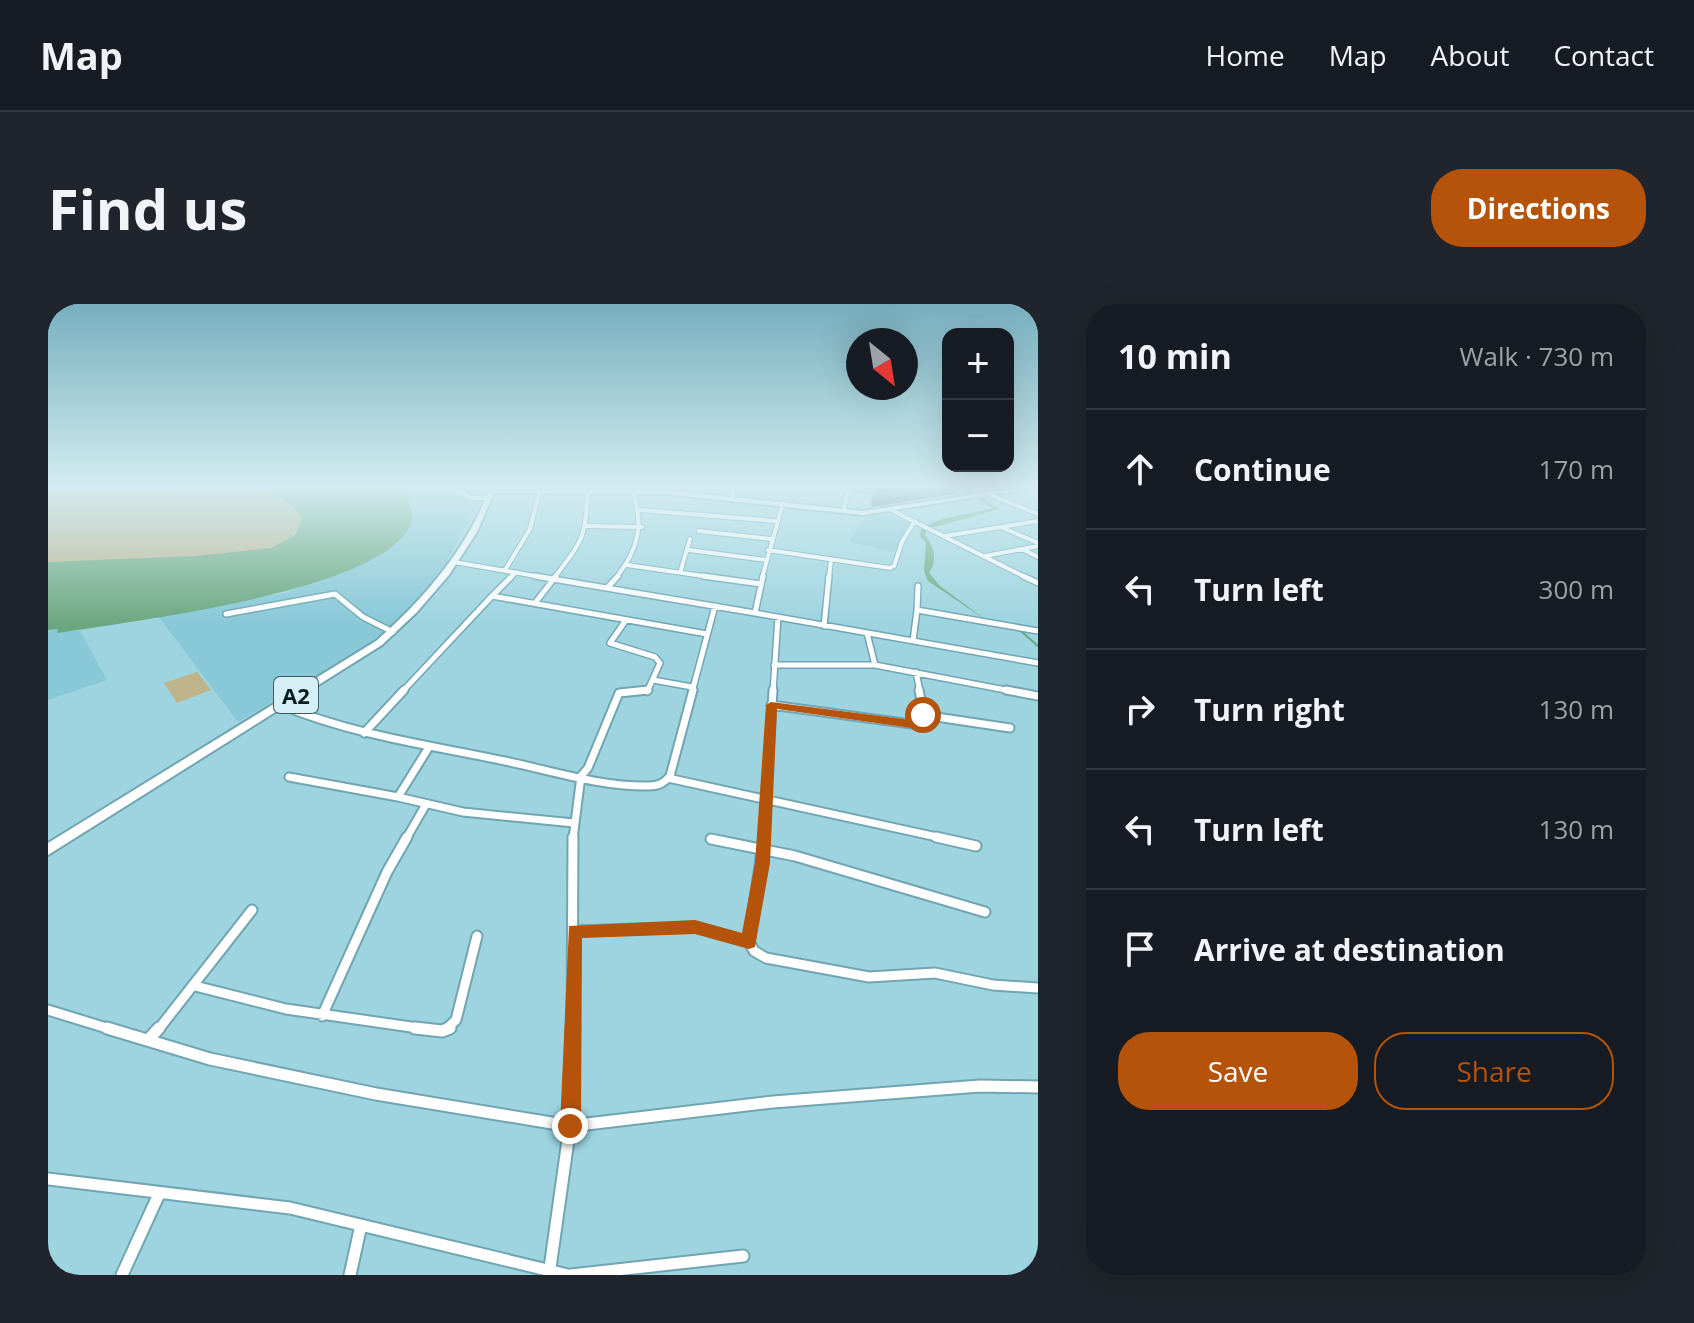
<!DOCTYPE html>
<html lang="en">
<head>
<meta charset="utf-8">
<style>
	:root { --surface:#171b24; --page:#20242c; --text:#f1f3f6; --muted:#9ea1a6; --line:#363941; --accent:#b45309 }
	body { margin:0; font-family:"Open Sans",sans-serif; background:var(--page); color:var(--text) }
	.controls { position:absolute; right:24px; top:24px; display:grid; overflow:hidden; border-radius:16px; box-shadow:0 8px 32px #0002 }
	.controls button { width:72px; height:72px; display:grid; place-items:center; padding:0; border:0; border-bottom:2px solid var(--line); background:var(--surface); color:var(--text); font:40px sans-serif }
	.compass { position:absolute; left:798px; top:24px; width:72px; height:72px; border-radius:50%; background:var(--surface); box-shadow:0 8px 32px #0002; rotate:150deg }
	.stop { position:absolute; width:24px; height:24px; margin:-18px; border:6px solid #b45309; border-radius:50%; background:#fff }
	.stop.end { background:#b45309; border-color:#fff; box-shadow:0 2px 8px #0008 }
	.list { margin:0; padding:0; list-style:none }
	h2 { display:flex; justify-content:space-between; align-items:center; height:104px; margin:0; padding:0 32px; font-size:34px }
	h2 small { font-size:26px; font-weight:400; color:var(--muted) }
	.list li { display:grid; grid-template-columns:52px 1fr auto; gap:24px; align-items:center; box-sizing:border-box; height:120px; padding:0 32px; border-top:2px solid var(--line) }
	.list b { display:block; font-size:30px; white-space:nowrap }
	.list em { font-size:26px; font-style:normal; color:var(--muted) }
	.actions { display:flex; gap:16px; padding:24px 32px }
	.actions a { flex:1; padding:18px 0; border:2px solid var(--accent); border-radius:32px; text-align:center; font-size:28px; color:var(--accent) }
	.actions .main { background:var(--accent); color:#fff }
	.icon { flex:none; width:44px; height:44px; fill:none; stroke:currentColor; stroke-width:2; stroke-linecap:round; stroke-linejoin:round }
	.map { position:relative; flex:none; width:990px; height:971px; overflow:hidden; border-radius:32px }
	header { display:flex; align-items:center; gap:48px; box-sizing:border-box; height:112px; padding:0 40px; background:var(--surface); border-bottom:2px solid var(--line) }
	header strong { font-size:38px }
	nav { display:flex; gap:44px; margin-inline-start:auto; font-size:28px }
	.intro { display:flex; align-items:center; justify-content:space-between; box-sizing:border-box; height:192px; padding:0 48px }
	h1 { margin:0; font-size:56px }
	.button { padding:20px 36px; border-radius:32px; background:var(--accent); color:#fff; font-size:28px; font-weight:700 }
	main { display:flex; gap:48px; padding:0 48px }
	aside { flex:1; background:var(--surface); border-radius:32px; box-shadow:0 8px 32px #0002 }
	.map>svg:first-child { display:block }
	.built { fill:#88c8d7 }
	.green { fill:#bfb38a }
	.water { fill:#6ba77e }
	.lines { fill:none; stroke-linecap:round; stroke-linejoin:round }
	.stream { stroke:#6ba77e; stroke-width:2 }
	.street-far4-casing { stroke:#70a5b1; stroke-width:6 }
	.street-far3-casing { stroke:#70a5b1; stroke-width:8 }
	.street-far2-casing { stroke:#70a5b1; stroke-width:11 }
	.street-far1-casing { stroke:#70a5b1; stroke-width:13 }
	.street-casing { stroke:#70a5b1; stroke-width:15 }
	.secondary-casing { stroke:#70a5b1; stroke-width:4 }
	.highway-casing { stroke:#70a5b1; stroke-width:4 }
	.street-far4 { stroke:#fff; stroke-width:4 }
	.street-far3 { stroke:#fff; stroke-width:5 }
	.street-far2 { stroke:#fff; stroke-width:7 }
	.street-far1 { stroke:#fff; stroke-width:9 }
	.street { stroke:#fff; stroke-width:11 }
	.secondary { fill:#fff; fill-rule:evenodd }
	.highway { fill:#fff; fill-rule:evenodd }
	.wall { fill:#56888d }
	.shaded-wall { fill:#39696c }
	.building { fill:#0e3b3a; stroke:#39696c; stroke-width:2 }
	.route { fill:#b45309 }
	.labels { text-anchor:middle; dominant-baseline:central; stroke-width:8; stroke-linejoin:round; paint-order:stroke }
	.shield { fill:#d4eff6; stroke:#435b60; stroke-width:2 }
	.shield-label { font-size:22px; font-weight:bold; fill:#051b1f }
</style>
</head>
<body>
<header>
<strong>Map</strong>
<nav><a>Home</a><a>Map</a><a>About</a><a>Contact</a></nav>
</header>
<div class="intro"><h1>Find us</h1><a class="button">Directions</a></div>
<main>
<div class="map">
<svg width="990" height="971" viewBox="0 0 990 971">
	<rect width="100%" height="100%" fill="#9dd4e0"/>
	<path class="built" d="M354,184L438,186L392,269L354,313L313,346L190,418L110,312L237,289L317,258L363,201Z
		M822,209L864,217L846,248L801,238Z
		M11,324L10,329L31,325L59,376L0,396V326Z"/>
	<path class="green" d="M214,184L245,201L254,214C249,225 247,232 236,238C203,258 46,256 0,258V185Z
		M149,368L163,386L129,399L116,379Z"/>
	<path class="water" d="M214,184H354C360,195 367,207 363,219C339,288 76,318 9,329L10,325L0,326V258L147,252L223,244L247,231L254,214L244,201Z
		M912,184L926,188L952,205L879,225L877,231C886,242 890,257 881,269L892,282L938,316L880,277L876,267L878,239L872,232L873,224L894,215L945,204Z"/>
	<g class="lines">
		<path class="stream" d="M973,327L990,342"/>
		<defs>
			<path id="street-far4" d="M408,184L422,194H441
				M644,184L645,188
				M684,184L685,192
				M784,184L800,186
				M974,186L990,192
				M943,191L990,210
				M592,206L727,217
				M796,206L800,184
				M843,206L979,274
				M539,222L594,223
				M955,224L990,239
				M651,227L723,235
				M897,232L990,217
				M974,245L990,253
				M641,246L718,256
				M720,246L842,264L846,262L854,238L866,218
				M937,252L990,242
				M406,258L499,274
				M579,261L669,274
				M457,266L482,225L492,186
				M632,269L642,235
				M462,274L468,268
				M506,274C534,237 539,233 539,186
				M568,274C590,246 597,220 584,187
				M714,274L735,199
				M781,274L783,255"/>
			<path id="street-far3" d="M464,272L444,292L659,330
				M487,272L707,309
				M655,272L713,280
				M715,272L707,309L990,359
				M975,272L990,279
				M560,283L570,272
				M487,299L508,272
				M869,306L870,282
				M178,310L287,290L315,313L345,328
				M578,316L562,339L607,353L612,359L599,388
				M776,322L781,272
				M819,329L827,361
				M865,337L869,306L990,327
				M726,361H827L968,388
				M868,368L872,388
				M605,376L644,383
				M354,388L444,292
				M644,388L667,302
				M725,388L730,313"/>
			<path id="street-far2" d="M958,386L990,392
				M233,401C305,431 381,441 457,457C504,467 553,483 601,482C611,482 616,479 622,472L645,386
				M723,401L878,422L871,386
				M875,411L962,424
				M316,429L356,386
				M241,473L350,493L381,443
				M620,474L898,535
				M350,493L415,508L526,519
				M358,535L377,502
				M525,535L533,472L540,464L571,389L600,386
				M716,535L725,386"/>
			<path id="street-far1" d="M888,533L928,542
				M663,535L747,552L937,608
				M526,627L647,623L701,638L706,647L718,654L821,673L887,669L945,681L990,684
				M701,638L716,533
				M147,682L238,705L384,726
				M0,706L65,726
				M274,712L339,568L359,533
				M110,726L204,606
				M397,726L408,716L429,632
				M524,726L525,533"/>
			<path id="street" d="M59,724L162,755L328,790L522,822L725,798L932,782L990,783
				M367,724L394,727L402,724
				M101,735L111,724
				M0,875L242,904L520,971
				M74,971L111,890
				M302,971L313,921
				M501,971L522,822L524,724
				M523,971L695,952"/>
			<path id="secondary" d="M970,184H985L815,211L617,190L445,189L442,187L445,185L617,186L815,207Z"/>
			<path id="highway" d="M442,184H448L429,228L401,271L369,308L334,341L0,551V539L328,337C377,294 418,246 442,184Z"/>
		</defs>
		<use href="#street-far4" class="street-far4-casing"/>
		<use href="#street-far3" class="street-far3-casing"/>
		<use href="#street-far2" class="street-far2-casing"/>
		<use href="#street-far1" class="street-far1-casing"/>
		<use href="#street" class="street-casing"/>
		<use href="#secondary" class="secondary-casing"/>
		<use href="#highway" class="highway-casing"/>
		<use href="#street-far4" class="street-far4"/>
		<use href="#street-far3" class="street-far3"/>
		<use href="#street-far2" class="street-far2"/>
		<use href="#street-far1" class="street-far1"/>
		<use href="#street" class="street"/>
		<use href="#secondary" class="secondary"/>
		<use href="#highway" class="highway"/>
	</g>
	<path class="wall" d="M806,184H909L906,190L823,203L824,191L805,187Z"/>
	<path class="shaded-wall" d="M873,184H909L906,190L823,203L827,191Z"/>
	<path class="building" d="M828,184H873L827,191Z"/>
	<linearGradient id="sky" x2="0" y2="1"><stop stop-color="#76afbe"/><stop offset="0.57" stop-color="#d3ecf1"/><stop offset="1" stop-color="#d3ecf1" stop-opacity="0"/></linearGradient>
	<rect width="990" height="320" fill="url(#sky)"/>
	<path class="route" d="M723,398L871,417L870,411L875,408L881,411L884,422L878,426L729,405L722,559L707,643L701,645L647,630L534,634L533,822L530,829L522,832L515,829L512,822L521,622L647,616L694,629L707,559L718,401Z"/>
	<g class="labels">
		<rect class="shield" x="226" y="373" width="44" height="36" rx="6"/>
		<g class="shield-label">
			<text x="248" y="391">A2</text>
		</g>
	</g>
</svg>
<div class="controls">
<button>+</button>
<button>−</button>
</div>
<svg class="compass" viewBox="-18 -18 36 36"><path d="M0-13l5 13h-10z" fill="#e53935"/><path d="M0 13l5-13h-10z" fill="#9ea1a6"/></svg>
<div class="stop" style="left:875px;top:411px"></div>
<div class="stop end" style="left:522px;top:822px"></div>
</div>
<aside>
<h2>10 min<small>Walk · 730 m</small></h2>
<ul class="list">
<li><svg class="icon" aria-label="ahead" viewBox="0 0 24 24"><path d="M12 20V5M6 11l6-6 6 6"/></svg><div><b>Continue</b></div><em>170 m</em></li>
<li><svg class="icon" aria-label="left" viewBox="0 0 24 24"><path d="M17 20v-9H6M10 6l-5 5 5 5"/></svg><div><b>Turn left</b></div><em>300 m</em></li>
<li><svg class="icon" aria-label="right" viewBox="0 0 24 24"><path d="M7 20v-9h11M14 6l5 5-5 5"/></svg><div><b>Turn right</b></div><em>130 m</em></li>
<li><svg class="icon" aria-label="left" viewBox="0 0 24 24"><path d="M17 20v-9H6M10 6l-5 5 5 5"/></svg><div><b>Turn left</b></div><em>130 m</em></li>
<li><svg class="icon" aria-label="arrive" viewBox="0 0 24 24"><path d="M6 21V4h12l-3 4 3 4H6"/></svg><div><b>Arrive at destination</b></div></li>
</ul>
<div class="actions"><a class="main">Save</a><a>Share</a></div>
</aside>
</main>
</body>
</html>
